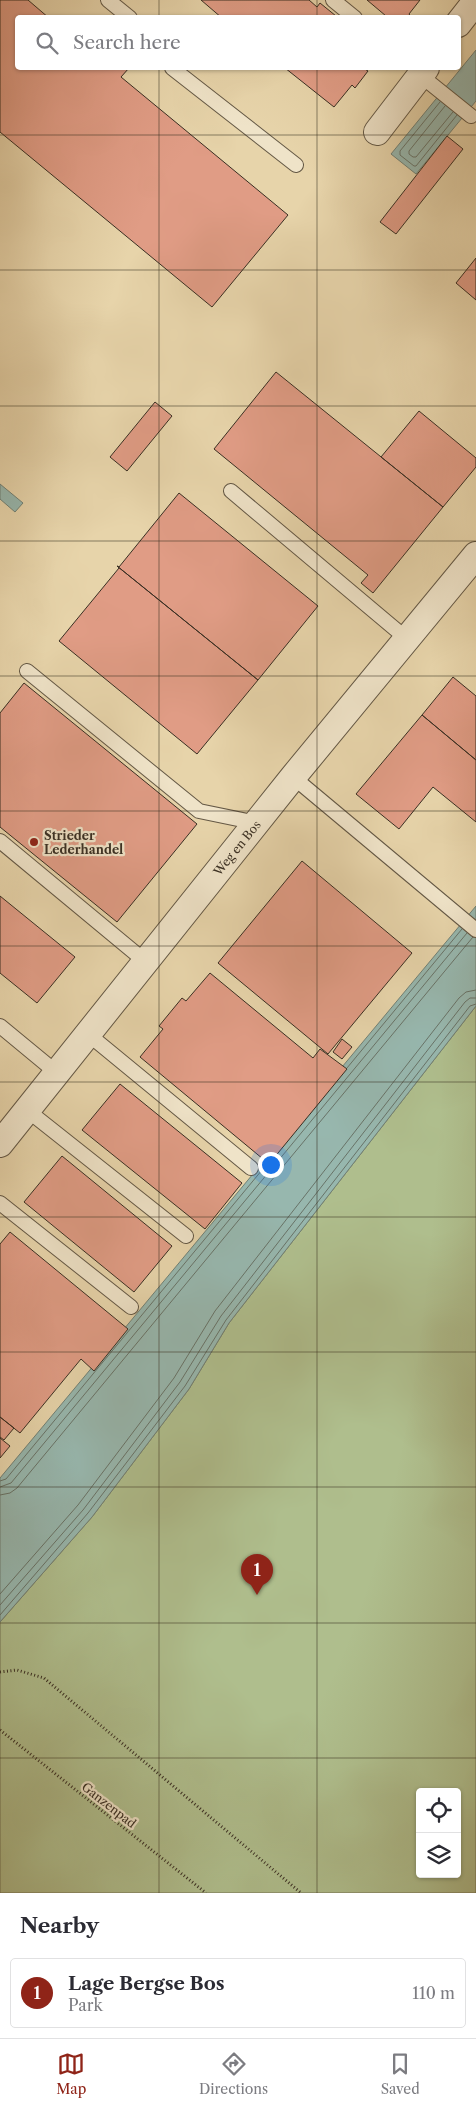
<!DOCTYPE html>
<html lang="en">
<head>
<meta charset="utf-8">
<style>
	:root { --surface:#fff; --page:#f2f2f3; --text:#2b2b33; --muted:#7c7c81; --line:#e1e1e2; --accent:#8f2418 }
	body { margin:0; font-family:"Libre Caslon Text",serif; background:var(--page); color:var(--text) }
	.controls { position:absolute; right:15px; bottom:15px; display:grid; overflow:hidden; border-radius:5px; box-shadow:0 1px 4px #0004 }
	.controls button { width:45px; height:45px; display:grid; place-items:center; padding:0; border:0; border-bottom:1px solid var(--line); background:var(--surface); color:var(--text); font:25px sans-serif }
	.you { position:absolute; left:270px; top:1164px; width:18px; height:18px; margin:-12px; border:4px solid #fff; border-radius:50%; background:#1a73e8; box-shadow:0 0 0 8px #1a73e833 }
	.badge { display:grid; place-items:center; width:32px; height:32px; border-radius:50%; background:var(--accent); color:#fff; font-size:16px; font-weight:700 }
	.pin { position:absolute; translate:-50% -41px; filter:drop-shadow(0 1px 2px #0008) }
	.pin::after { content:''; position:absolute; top:26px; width:18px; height:15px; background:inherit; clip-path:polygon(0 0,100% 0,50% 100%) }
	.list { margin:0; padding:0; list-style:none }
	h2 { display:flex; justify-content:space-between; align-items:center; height:65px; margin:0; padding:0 20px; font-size:21px }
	h2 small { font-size:16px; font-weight:400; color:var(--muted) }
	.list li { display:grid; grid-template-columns:32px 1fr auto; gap:15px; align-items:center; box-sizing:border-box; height:70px; margin:0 10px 10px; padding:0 10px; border:1px solid var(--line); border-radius:5px }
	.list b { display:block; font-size:19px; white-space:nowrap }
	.list p { margin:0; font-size:16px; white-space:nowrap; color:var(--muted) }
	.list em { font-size:16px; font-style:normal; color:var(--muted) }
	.icon { flex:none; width:28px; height:28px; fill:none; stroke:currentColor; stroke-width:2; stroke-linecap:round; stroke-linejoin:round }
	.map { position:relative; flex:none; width:476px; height:1893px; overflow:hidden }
	.search { position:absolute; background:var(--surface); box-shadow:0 1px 4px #0004; left:15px; right:15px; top:15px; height:55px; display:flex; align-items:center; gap:12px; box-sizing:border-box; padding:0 18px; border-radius:5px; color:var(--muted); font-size:19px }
	.sheet { height:145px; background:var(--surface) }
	nav { display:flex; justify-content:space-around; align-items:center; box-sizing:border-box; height:70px; border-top:1px solid var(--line); background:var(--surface); font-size:14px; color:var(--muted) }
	nav a { display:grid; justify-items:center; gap:2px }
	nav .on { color:var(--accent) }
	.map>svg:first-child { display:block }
	.green { fill:#afbe8d; stroke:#747658; fill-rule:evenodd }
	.water { fill:#97b7ae; stroke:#718176 }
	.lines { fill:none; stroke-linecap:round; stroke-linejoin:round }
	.shore { stroke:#687368; stroke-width:1 }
	.building { fill:#e09c85; stroke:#392f23 }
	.lane-casing { stroke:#645845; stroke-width:16 }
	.street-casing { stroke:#645845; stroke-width:28 }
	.path { stroke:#392f23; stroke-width:3; stroke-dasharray:1 2.5; stroke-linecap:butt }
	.lane { stroke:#efe3c8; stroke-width:14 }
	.street { stroke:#efe3c8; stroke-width:26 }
	.grid { fill:none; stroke:#392f23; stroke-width:1; stroke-opacity:0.55 }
	.poi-dot { fill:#8f2418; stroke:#efe3c8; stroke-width:2 }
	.labels { text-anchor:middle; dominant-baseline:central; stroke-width:4.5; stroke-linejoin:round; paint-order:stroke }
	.poi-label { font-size:12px; font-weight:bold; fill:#392f23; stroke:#efe3c8; text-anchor:start }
	.street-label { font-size:12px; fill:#392f23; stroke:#efe3c8 }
</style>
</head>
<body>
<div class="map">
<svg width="476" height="1893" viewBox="0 0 476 1893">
	<rect width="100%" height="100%" fill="#e7d4aa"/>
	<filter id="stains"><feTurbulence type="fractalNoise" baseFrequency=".004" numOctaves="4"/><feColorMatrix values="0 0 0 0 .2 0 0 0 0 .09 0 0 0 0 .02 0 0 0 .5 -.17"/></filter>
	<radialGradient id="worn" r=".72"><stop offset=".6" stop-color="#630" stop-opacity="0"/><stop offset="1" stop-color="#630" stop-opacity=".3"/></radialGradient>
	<path class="green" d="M476,1006V1893H0V1622L92,1517L189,1389L229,1323ZM420,1792H457V1874H420Z"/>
	<path class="water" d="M476,50V101L416,174L391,154Z
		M0,484L23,503L15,512L0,499Z
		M476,906V1006L229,1323L189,1389L92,1517L0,1622V1478Z"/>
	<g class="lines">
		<path class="shore" d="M440,102L400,151V155L414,166H416L457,115
			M445,106L409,151V154L413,157H416L453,112
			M347,1068L462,929
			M0,1481L6,1479L267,1164
			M0,1487L11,1483L467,933
			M0,1495L10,1493L17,1488L473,937
			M0,1594L78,1505L174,1378L215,1311L459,998L466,992L476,990
			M0,1605L83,1510L180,1382L221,1316L465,1002L470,998H476
			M0,1615L88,1513L185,1386L226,1320L470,1006L476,1004"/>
	</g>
	<path class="building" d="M0,0H28L49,18H18V68H129L121,77L288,215L212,307L0,132Z
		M201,0H309L317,7L320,3L336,16L222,18Z
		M367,0H420L409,14L412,18H385L386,16Z
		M285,68H363L368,71L355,88L352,85L334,107Z
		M447,136L463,149L396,234L380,222Z
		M476,258V300L456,283Z
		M276,372L443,507L373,593L361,583L368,575L214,449Z
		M155,402L172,416L127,471L110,457Z
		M419,411L476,458V467L443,507L381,457Z
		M179,493L318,606L258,680L117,566L119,567Z
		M117,566L258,680L197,754L59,641L119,568Z
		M453,677L476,696V760L422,715Z
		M24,683L197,824L117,922L0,827V713Z
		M422,715L476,760V822L433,787L399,829L356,794Z
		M302,861L412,953L328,1054L218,963Z
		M0,896L75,957L37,1003L0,973Z
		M210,973L313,1058L320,1049L347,1069L269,1164L140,1057L163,1029L159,1026L182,998L186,1001Z
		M342,1039L352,1047L342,1059L333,1052Z
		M120,1084L242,1183L205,1229L82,1130Z
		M62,1156L172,1246L134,1292L24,1202Z
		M10,1232L128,1329L94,1371L81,1359L20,1433L0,1417V1244Z
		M0,1417L14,1428L4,1440L0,1437Z
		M0,1438L10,1446L0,1458Z"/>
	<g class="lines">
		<defs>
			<path id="lane" d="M108,0L130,18
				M333,0L355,18
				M172,68L296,165
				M420,75L471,116
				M231,491L407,639
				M27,671L199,811L257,823
				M293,777L476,930
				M0,841L146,962
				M0,1026L57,1073
				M88,1034L251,1168
				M27,1110L186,1236
				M0,1203L131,1307"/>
			<path id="street" d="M458,24L476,1
				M377,132L426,68
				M0,1144L293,777L476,555"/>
		</defs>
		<use href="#lane" class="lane-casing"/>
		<use href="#street" class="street-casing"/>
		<path class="path" d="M0,1672L17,1670L44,1678L301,1893
			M0,1730L206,1893"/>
		<use href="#lane" class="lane"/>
		<use href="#street" class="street"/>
	</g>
	<path class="grid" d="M159,0V18M317,0V18M159,68V1893M317,68V1893M0,135H476M0,270H476M0,406H476M0,541H476M0,676H476M0,811H476M0,946H476M0,1082H476M0,1217H476M0,1352H476M0,1487H476M0,1623H476M0,1758H476"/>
	<circle class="poi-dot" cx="34" cy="842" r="5"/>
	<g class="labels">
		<g class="poi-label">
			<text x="44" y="835">Strieder<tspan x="44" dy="14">Lederhandel</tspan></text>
		</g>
		<g class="street-label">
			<text transform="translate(237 848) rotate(-51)">Weg en Bos</text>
			<text transform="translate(109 1805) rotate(38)">Ganzenpad</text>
		</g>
	</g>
	<rect width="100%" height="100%" filter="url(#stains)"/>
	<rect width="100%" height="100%" fill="url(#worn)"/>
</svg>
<div class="controls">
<button><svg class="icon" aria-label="locate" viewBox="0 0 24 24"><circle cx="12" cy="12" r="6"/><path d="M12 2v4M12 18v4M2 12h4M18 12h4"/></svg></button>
<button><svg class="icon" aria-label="layers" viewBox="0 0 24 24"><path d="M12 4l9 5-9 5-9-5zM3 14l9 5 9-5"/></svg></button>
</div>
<div class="you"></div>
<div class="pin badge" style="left:257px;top:1595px">1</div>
<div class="search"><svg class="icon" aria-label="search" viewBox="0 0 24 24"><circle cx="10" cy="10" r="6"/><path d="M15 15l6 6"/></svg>Search here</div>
</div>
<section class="sheet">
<h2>Nearby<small></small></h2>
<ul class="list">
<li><span class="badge">1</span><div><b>Lage Bergse Bos</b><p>Park</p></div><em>110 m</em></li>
</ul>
</section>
<nav>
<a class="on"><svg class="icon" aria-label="map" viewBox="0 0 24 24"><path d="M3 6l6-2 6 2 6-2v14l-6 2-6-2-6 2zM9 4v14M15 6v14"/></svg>Map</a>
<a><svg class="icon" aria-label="directions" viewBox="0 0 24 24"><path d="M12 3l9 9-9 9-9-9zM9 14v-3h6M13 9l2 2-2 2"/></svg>Directions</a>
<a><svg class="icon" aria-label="saved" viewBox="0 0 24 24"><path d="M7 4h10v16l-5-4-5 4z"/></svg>Saved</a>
</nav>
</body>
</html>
